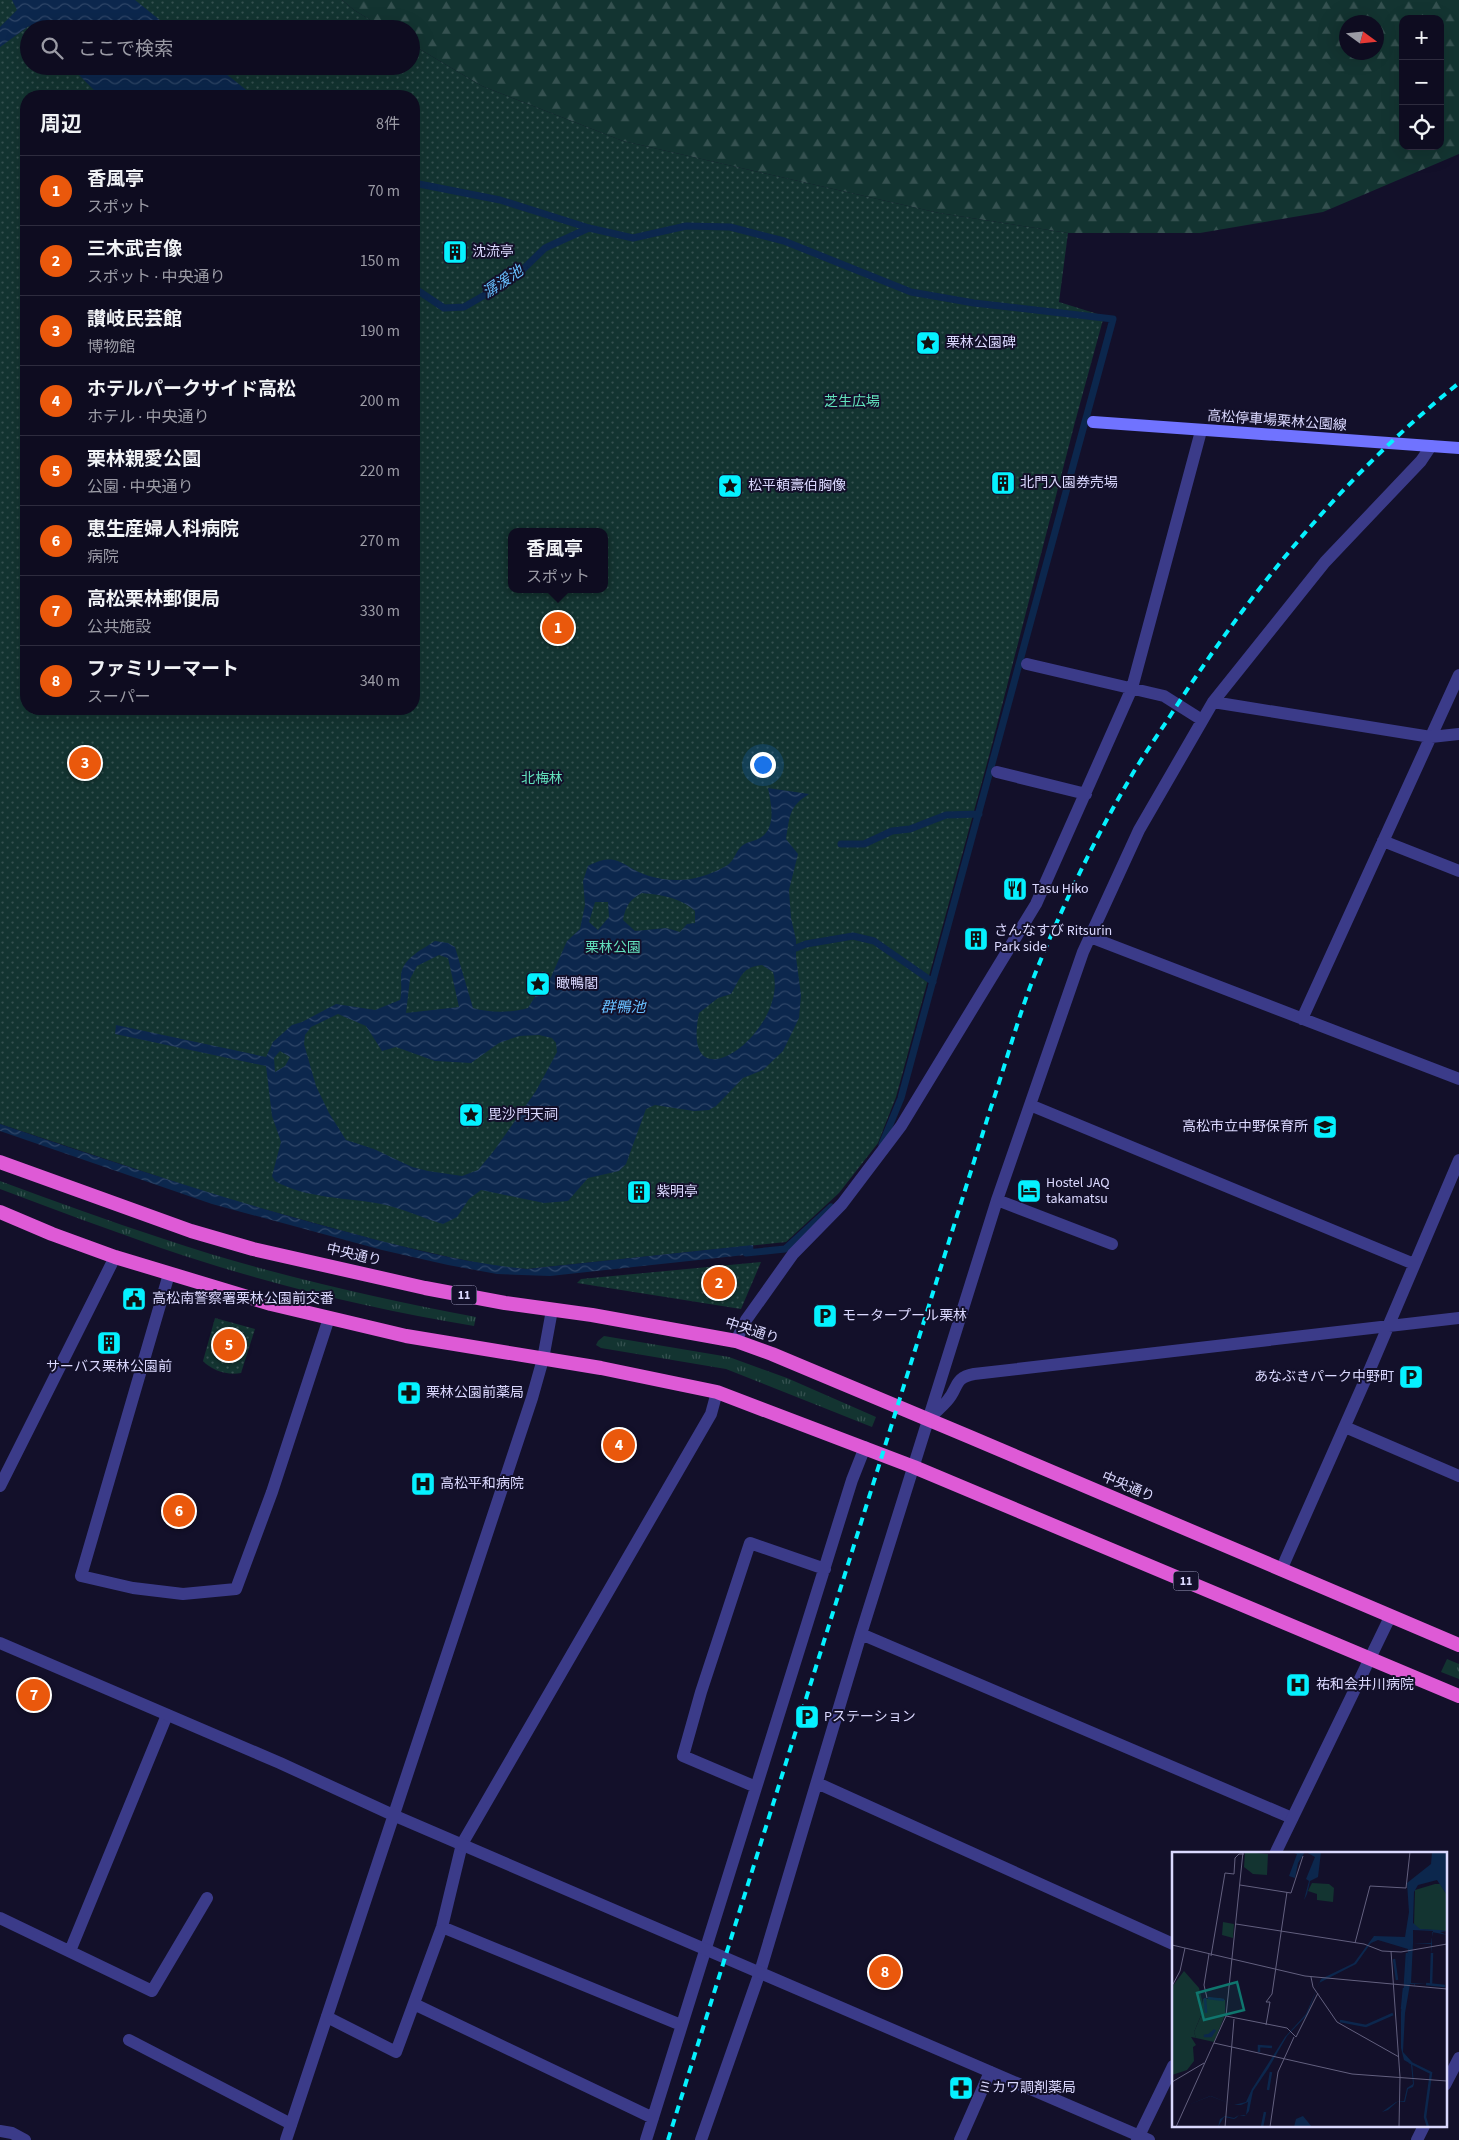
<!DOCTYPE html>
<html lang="ja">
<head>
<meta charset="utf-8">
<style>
	:root { --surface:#0e0c20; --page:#171529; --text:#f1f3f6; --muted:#9b9ba5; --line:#2e2c3e; --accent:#ea580c }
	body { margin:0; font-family:"Source Sans 3","Noto Sans JP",sans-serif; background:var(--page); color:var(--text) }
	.controls { position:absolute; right:15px; top:15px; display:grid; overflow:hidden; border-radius:10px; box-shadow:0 5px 20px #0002 }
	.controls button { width:45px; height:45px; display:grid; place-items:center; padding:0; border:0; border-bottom:1px solid var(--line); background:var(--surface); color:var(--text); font:25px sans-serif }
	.compass { position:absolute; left:1339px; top:15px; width:45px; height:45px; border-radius:50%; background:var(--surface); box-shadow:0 5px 20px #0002; rotate:105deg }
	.you { position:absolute; left:762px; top:764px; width:18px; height:18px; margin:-12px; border:4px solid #fff; border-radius:50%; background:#1a73e8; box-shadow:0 0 0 8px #1a73e833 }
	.badge { display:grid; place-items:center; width:32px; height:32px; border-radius:50%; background:var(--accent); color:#fff; font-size:16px; font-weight:700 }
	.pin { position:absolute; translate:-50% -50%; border:2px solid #fff; box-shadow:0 1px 5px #0006 }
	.popup { position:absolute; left:508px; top:528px; width:100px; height:65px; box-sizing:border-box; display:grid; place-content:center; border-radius:10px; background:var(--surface); filter:drop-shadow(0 1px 4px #0005); font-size:16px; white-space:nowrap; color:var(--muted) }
	.popup b { font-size:19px; color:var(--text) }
	.popup::after { content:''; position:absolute; left:50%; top:100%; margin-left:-10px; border:10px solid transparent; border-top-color:var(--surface) }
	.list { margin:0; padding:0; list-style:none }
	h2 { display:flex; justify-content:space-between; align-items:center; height:65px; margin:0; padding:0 20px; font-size:21px }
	h2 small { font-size:16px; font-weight:400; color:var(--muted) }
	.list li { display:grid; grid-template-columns:32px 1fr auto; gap:15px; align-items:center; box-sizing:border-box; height:70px; padding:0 20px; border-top:1px solid var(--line) }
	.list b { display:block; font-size:19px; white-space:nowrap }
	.list p { margin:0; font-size:16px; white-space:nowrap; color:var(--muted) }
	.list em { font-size:16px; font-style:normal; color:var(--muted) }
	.icon { flex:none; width:28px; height:28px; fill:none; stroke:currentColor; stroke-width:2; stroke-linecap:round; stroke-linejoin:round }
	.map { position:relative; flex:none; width:1459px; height:2140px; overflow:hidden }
	.search { position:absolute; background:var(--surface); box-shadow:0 5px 20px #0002; left:20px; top:20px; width:400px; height:55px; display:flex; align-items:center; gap:12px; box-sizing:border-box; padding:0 18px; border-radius:28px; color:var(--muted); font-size:19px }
	.panel { position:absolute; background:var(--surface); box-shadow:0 5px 20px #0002; left:20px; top:90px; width:400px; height:625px; border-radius:20px }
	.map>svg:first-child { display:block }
	.grass { fill:url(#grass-tufts) }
	.forest { fill:url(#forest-firs); fill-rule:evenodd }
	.park { fill:url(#park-dots); fill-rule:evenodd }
	.water { fill:url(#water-waves); fill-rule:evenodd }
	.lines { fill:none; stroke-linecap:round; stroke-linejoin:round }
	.stream { stroke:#0c274d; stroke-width:7 }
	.minor { stroke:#3b3b89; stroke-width:12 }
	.tertiary { stroke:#3b3b89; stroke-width:12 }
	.secondary { stroke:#7073ff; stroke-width:12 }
	.trunk { stroke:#de5ad6; stroke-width:14 }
	.rail { stroke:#05f1ff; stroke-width:4; stroke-dasharray:8 6; stroke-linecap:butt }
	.labels { text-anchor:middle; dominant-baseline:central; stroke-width:4; stroke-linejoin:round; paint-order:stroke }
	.shield { fill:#13102a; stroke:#9f9dbf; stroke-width:1 }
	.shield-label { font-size:12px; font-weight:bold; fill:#dbd9ff }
	.poi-label { font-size:14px; fill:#dbd9ff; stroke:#13102a; text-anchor:start }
	.park-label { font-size:14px; fill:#62e2bc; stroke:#13102a }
	.street-label { font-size:14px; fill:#dbd9ff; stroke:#13102a }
	.water-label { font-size:15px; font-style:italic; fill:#67bfff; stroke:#13102a }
	.inset-river { fill:none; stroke:#0c274d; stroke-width:2.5 }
	.inset-road { fill:none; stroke:#63607f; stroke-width:1 }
	.view { fill:#0f766e; fill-opacity:0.15; stroke:#0f766e; stroke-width:2.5 }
	.inset-edge { fill:none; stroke:#dbd9ff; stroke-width:2.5 }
</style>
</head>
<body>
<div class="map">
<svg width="1459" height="2140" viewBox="0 0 1459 2140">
	<defs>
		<pattern id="grass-tufts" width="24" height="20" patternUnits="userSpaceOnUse" patternTransform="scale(1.25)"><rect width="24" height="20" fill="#133431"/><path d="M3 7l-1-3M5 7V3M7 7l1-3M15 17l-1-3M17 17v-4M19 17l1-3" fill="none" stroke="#355150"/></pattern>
		<pattern id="forest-firs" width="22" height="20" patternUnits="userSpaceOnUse" patternTransform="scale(1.25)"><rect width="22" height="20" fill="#133431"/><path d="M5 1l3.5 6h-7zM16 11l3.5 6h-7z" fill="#355150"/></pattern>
		<pattern id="park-dots" width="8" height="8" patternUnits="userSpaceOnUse" patternTransform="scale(1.25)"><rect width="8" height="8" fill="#133431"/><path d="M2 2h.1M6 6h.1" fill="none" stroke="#355150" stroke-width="1.8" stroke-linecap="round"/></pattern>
		<pattern id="water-waves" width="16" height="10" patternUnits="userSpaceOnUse" patternTransform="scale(1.25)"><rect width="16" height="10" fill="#0c274d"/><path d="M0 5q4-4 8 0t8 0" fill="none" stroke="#2f4668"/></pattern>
	</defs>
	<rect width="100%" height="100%" fill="#13102a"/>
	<path class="grass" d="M0,1181C54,1201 109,1221 164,1239C265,1273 371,1297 476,1317L474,1326C370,1309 260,1282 161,1248C107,1229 53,1209 0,1189Z
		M604,1336L729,1357L787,1378L876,1417L872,1427L726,1369L601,1348L596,1345L598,1341Z
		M1447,1659L1459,1664V1679L1441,1672Z"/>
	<path class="forest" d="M342,0H1459V154L1323,212L1200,233H1068L939,213L623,141L482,86L411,44V29H385L354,10ZM1403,19H1440V146H1403ZM1346,22H1376V52H1346Z"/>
	<path class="park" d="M0,0H342L354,10L385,29H29V66H411V44L482,86L623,141L939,213L1068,233L1059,302L1104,316L1075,422L989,756L896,1097L878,1143L839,1193L786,1242L527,1269L498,1267L449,1257L383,1242L263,1209L214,1195L0,1124ZM26,96H414V709H26ZM512,532H604V589H512Z
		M761,1262L741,1309L577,1283L581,1279Z
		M215,1318L255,1329L241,1373C228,1376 211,1370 203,1361Z"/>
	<path class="water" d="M12,0H135L171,29H32L29,26L0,47V27L17,10Z
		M70,66H216L254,96H100Z
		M768,788L809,794C788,807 790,817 786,839L798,854L789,890L791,918L796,940V957L801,995L799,1018L783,1051L763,1070L743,1078L716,1106L709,1110L694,1111L655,1105L646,1109L626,1164L619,1171L588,1178L568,1201L544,1203L481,1190L469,1199L457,1217L443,1224C422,1218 402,1208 381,1204C345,1197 307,1199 275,1181L272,1176L281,1142L272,1116L266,1066L115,1034L116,1025L266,1057L273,1042L292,1025L302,1022L336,1004L375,1010L400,1000C402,991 401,985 401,976C401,959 423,949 435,941L448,943L455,947L473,1008C491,1013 510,1013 528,1008L541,987L551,977L567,941L580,929L585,905L583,881L588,866C619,850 622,868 649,876C677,884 701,880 726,866C735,861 735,851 743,845C747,842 755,841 760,838C777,828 771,803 768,788ZM642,893C662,895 679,897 695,911V923L687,924L680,932L666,928L635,931L623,920C626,906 629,900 642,893ZM595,902H608L609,917L598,930L589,922ZM439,955L448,958L459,1007L406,1013L410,979L417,966ZM762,965L773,972C790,1030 679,1112 699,1013L718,998L731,994C741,978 741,967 762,965ZM338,1014L366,1026L382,1051L396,1047L435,1061L471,1063L499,1043L519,1036L539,1035L552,1038L556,1043L557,1052L536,1091L493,1152L478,1170L462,1176L428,1171L412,1167L374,1149L346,1140L329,1113L316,1086L304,1044L305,1035L311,1027ZM280,1051L290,1057L285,1066L275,1072L274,1058Z
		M0,1124C110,1161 220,1198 332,1228C396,1245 461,1263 527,1269L753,1245L754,1254L550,1276L497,1274L448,1265L382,1250L212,1204L0,1131Z"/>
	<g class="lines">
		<path class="stream" d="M414,183L500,200L589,228L633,238L686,226L730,227L784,241L911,292L974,303L1113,319L901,1098L882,1144
			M414,288L444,308L464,307L514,278L545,248L589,228
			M841,844H864L892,831L910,829L946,815L979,814
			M796,948L806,944L853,936L874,941L933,982
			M746,1253L785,1249L831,1207"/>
		<path class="minor" d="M1027,664L1164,696L1202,720
			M1213,702L1431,737L1459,734
			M997,772L1086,794
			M1383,841L1459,871
			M1090,937L1459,1079
			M1302,1019L1459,675
			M1030,1105L1414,1264
			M997,1200L1112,1244
			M169,1274L81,1576L133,1588L183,1594L236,1589L272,1492L329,1318
			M736,1341L746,1320L793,1254L842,1204L901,1126L1036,904L1132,688L1201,431
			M930,1418C935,1412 942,1407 947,1401C959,1388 953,1378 974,1374L1459,1318
			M1345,1427L1459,1476
			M0,1486L115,1257
			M1281,1570L1367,1376L1459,1160
			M861,1634L1292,1818
			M817,1783L1173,1944
			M756,1787L683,1756L701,1692L750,1543L825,1569
			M0,1918L152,1991L207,1898
			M442,1927L681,2025
			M70,1951L167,1715
			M414,2004L653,2118
			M327,2017L396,2052L442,1927L462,1844L711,1414L717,1392
			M129,2040L291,2124
			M1445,2085L1459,2058
			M0,2131L12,2133L25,2140
			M646,2140L852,1480L865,1447
			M701,2140L760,1972L861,1634L997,1200L1083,952L1139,830L1213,702L1325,562L1421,461L1431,446
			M960,2140L990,2072
			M1417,2140L1424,2126"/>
		<path class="tertiary" d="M0,1643L280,1763L393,1815L1149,2140
			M1275,1854L1390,1617
			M286,2140L532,1398L543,1359L552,1310
			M1137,2140L1173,2066"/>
		<path class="secondary" d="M1093,422L1459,448"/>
		<path class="trunk" d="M0,1162L191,1231L253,1249L425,1288L505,1303L592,1315L736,1341L772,1354L970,1437L1459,1645
			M0,1212L52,1234L115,1257L271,1304L406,1336L601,1368L717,1392L914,1467L1459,1696"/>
		<path class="rail" d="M668,2140L991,1107C1006,1063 1018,1017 1035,974C1062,907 1093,842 1129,780C1142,757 1158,735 1172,713C1251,590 1344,475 1459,383"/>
	</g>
	<defs>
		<symbol id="building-square" viewBox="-11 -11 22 22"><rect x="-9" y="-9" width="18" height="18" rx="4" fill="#05f1ff" stroke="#13102a"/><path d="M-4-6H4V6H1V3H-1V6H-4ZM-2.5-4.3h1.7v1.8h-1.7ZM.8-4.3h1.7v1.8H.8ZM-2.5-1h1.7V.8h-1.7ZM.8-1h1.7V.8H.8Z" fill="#111"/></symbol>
		<symbol id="sight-square" viewBox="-11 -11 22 22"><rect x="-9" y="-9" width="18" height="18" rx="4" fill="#05f1ff" stroke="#13102a"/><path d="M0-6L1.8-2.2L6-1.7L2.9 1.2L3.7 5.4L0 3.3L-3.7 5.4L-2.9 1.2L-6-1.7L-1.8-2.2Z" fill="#111"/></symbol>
		<symbol id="restaurant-square" viewBox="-11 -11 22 22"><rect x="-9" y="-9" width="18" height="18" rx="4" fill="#05f1ff" stroke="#13102a"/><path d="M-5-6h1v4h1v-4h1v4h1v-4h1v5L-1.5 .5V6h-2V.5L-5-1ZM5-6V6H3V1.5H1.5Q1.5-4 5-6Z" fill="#111"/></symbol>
		<symbol id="school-square" viewBox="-11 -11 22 22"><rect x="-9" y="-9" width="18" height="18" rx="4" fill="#05f1ff" stroke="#13102a"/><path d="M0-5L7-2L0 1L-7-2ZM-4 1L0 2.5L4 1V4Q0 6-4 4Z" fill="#111"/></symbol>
		<symbol id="hotel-square" viewBox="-11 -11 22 22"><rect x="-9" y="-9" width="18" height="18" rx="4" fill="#05f1ff" stroke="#13102a"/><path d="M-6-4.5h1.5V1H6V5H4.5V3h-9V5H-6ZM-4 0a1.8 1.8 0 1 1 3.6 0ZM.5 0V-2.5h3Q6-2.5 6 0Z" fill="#111"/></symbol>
		<symbol id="civic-square" viewBox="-11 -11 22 22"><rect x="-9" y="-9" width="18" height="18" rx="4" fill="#05f1ff" stroke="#13102a"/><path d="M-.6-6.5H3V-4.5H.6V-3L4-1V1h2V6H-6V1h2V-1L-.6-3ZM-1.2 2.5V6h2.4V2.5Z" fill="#111"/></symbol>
		<symbol id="parking-square" viewBox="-11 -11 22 22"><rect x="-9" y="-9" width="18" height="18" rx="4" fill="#05f1ff" stroke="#13102a"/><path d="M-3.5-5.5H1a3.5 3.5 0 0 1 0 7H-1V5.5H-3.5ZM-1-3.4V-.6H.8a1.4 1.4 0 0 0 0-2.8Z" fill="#111"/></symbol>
		<symbol id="pharmacy-square" viewBox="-11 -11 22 22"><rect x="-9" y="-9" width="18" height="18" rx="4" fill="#05f1ff" stroke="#13102a"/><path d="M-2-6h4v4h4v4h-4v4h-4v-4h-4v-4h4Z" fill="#111"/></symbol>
		<symbol id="hospital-square" viewBox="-11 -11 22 22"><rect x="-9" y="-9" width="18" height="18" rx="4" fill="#05f1ff" stroke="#13102a"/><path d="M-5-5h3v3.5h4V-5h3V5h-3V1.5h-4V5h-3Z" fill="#111"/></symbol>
	</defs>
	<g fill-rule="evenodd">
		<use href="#building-square" x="441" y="238" width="28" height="28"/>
		<use href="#sight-square" x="914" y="329" width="28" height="28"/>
		<use href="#building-square" x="989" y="469" width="28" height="28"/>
		<use href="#sight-square" x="716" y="472" width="28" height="28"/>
		<use href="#restaurant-square" x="1001" y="875" width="28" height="28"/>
		<use href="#building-square" x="962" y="925" width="28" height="28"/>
		<use href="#sight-square" x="524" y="970" width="28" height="28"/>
		<use href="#sight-square" x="457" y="1101" width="28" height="28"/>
		<use href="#school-square" x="1311" y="1113" width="28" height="28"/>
		<use href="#hotel-square" x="1015" y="1177" width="28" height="28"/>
		<use href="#building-square" x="625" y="1178" width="28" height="28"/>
		<use href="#civic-square" x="120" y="1285" width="28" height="28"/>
		<use href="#parking-square" x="811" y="1302" width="28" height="28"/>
		<use href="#building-square" x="95" y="1329" width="28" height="28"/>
		<use href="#parking-square" x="1397" y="1363" width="28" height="28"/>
		<use href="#pharmacy-square" x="395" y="1379" width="28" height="28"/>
		<use href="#hospital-square" x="409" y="1470" width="28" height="28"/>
		<use href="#hospital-square" x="1284" y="1671" width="28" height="28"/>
		<use href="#parking-square" x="793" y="1703" width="28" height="28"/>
		<use href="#pharmacy-square" x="947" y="2074" width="28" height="28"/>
	</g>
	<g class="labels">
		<g class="shield">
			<rect x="451.5" y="1285.5" width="25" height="19" rx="4"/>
			<rect x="1173.5" y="1571.5" width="25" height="19" rx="4"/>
		</g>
		<g class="shield-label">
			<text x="464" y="1295">11</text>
			<text x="1186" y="1581">11</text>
		</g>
		<g class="poi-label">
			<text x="472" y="252">沈流亭</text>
			<text x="946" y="343">栗林公園碑</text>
			<text x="1020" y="483">北門入園券売場</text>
			<text x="748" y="486">松平頼壽伯胸像</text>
			<text x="1032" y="889">Tasu Hiko</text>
			<text x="994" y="931">さんなすび Ritsurin<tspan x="994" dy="16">Park side</tspan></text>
			<text x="556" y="984">瞰鴨閣</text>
			<text x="488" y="1115">毘沙門天祠</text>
			<text x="1308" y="1127" text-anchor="end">高松市立中野保育所</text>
			<text x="1046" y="1183">Hostel JAQ<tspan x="1046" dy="16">takamatsu</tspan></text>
			<text x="656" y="1192">紫明亭</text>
			<text x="152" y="1299">高松南警察署栗林公園前交番</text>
			<text x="842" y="1316">モータープール栗林</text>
			<text x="109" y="1367" text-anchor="middle">サーバス栗林公園前</text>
			<text x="1394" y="1377" text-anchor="end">あなぶきパーク中野町</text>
			<text x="426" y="1393">栗林公園前薬局</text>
			<text x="440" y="1484">高松平和病院</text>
			<text x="1316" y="1685">祐和会井川病院</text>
			<text x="824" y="1717">Pステーション</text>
			<text x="978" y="2088">ミカワ調剤薬局</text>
		</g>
		<g class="park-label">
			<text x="852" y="402">芝生広場</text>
			<text x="542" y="779">北梅林</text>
			<text x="613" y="948">栗林公園</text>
		</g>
		<g class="street-label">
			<text transform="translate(1277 421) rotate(4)">高松停車場栗林公園線</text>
			<text transform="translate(354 1255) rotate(13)">中央通り</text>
			<text transform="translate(752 1331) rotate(18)">中央通り</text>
			<text transform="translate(1128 1487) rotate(23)">中央通り</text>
		</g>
		<g class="water-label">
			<text transform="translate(503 282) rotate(-34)">潺湲池</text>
			<text x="623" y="1007">群鴨池</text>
		</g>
	</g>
	<g transform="translate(1172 1852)">
		<rect width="275" height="275" fill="#13102a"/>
		<path d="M263,32H268L275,43V79L247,77L242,73L243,38Z" fill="#133431"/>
		<path d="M12,119L27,136L32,156L22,180L24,186L19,185L24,193L21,195L22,209L15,218L0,223V135Z" fill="#133431"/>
		<path d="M73,0L96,2L95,23L81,22L72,15ZM51,70L62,72L61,86L50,83ZM48,146L53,148V163L42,190L24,186L22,180L31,159V147Z" fill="#133431"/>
		<path d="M140,31L157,32L162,36L161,50L145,48V42L136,39Z" fill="#133431"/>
		<path d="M119,0H133L126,11L123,26L117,24L125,2ZM134,0H149L146,25L138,29L135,42L132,48V83V48L137,29L134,27L143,5ZM260,0H275V43L265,28L246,33L242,40L241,71L248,77L268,78L275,79L268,80L275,83L260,80V102L259,92L241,91L239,131L254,132H243L242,135V132H238L233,161L231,200L240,210L242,232L241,235L236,237L233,250H225L216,258L210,260L205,275L210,260L224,250L232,249L235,236L241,232L239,212L232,208L229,196V160L236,97L206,88L199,91L184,112L147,131L135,163L115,184L96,217L81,239L77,259L74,263L72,264L67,263L64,266L62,267L52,265L46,275L48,267L53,264L62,266L67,263H74L76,250L69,253H62L38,244L16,253L39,244L62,253L74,250L80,237L113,185L134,162L149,127L182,111L202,84L233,85L237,60L235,31L259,12ZM241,78L261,79L259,91H241ZM131,264L140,275H122L124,267Z" fill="#0c274d" fill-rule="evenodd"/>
		<path class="inset-river" d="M222,107L225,128M233,132L235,101M254,132L273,134M259,133L260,101M33,146L34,161M36,146L52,148M230,157L232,136M168,169L194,174L221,162M43,178L39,184H32L37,183ZM87,200V194L100,195M237,210L259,221L253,265L256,275M96,238L99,220M90,275L93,260"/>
		<path class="inset-road" d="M62,22L63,6L67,2H72M68,33L119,41L131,4M64,72L192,92L210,99L229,100L275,92M183,91L198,34L234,36L238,0M0,93L133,124L275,137M219,99L228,225L227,275M39,104L53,21L62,22M139,125L141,135L165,170L227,205M0,134L8,119L13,96M35,146L32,133L37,102M54,164L115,176L124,185L146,141M94,173L98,150H94L100,142L115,40M42,191L180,222L275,229M0,230L32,211M4,275L54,164L71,0M53,275L62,167M98,275L106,220L122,185"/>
		<path class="view" d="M65,130L72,158L32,168L25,141Z"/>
		<rect width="275" height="275" class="inset-edge"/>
	</g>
</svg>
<div class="controls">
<button>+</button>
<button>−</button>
<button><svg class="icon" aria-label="locate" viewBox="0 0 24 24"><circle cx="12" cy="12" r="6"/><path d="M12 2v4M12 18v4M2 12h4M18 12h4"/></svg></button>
</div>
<svg class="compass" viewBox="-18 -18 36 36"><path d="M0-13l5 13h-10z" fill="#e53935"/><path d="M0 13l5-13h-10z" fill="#9b9ba5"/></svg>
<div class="you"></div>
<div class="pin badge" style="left:558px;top:628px">1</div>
<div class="popup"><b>香風亭</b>スポット</div>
<div class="pin badge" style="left:719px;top:1283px">2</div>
<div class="pin badge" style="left:85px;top:763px">3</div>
<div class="pin badge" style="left:619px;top:1445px">4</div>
<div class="pin badge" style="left:229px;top:1345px">5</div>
<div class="pin badge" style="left:179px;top:1511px">6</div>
<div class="pin badge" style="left:34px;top:1695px">7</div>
<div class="pin badge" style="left:885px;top:1972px">8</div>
<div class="search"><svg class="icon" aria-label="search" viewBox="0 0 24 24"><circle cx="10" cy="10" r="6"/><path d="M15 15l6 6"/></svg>ここで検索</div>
<section class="panel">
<h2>周辺<small>8件</small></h2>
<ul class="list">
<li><span class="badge">1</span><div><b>香風亭</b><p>スポット</p></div><em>70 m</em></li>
<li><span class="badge">2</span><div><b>三木武吉像</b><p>スポット · 中央通り</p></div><em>150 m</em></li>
<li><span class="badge">3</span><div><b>讃岐民芸館</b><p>博物館</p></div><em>190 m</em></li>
<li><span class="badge">4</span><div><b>ホテルパークサイド高松</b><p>ホテル · 中央通り</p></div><em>200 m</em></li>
<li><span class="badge">5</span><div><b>栗林親愛公園</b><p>公園 · 中央通り</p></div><em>220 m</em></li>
<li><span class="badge">6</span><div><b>恵生産婦人科病院</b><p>病院</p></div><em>270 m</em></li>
<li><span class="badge">7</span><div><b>高松栗林郵便局</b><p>公共施設</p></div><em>330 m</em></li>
<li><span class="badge">8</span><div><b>ファミリーマート</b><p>スーパー</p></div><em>340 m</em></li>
</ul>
</section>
</div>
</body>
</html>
